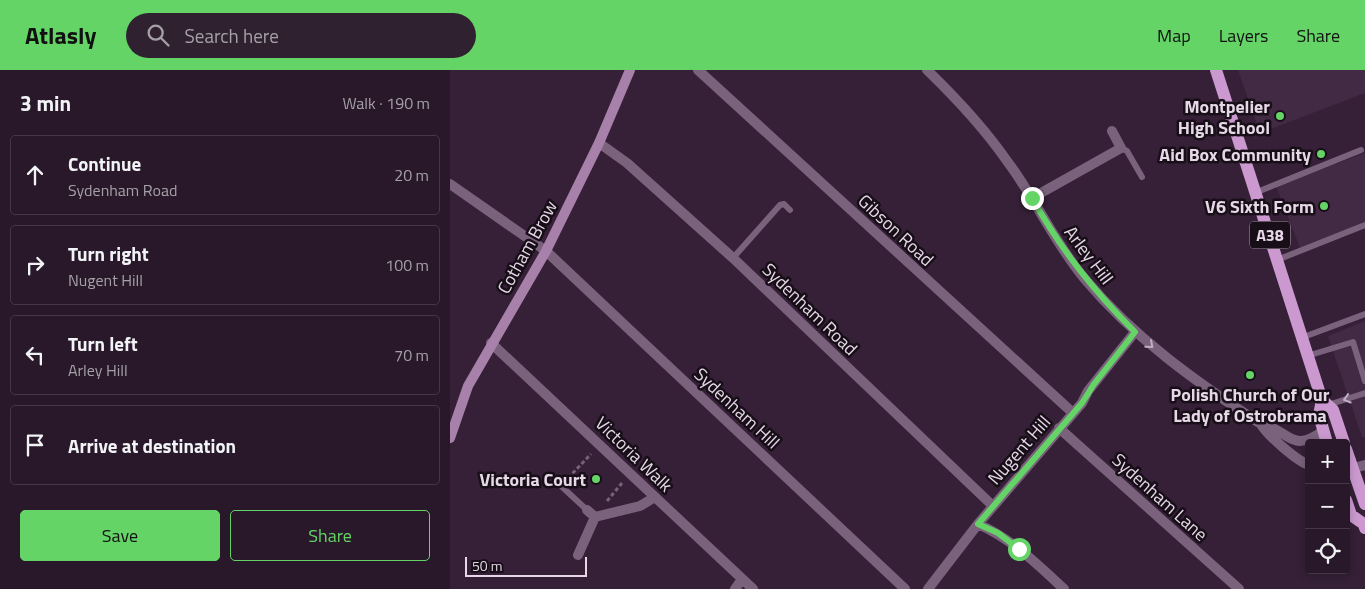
<!DOCTYPE html>
<html lang="en">
<head>
<meta charset="utf-8">
<style>
	:root { --surface:#281829; --page:#302131; --text:#f1f3f6; --muted:#a5a0a8; --line:#443746; --accent:#65d467 }
	body { margin:0; font-family:"Titillium Web",sans-serif; background:var(--page); color:var(--text) }
	.controls { position:absolute; right:15px; bottom:15px; display:grid; overflow:hidden; border-radius:5px; box-shadow:0 2px 8px #0003 }
	.controls button { width:45px; height:45px; display:grid; place-items:center; padding:0; border:0; border-bottom:1px solid var(--line); background:var(--surface); color:var(--text); font:25px sans-serif }
	.scale { position:absolute; left:15px; bottom:12px; width:122px; box-sizing:border-box; padding-left:5px; border:2px solid #e6d8e7; border-top:0; font-size:14px; line-height:18px; white-space:nowrap; color:#e6d8e7; -webkit-text-stroke:4px #170e18; paint-order:stroke }
	.stop { position:absolute; width:15px; height:15px; margin:-11px; border:4px solid #65d467; border-radius:50%; background:#fff }
	.stop.end { background:#65d467; border-color:#fff; box-shadow:0 1px 5px #0008 }
	.list { margin:0; padding:0; list-style:none }
	h2 { display:flex; justify-content:space-between; align-items:center; height:65px; margin:0; padding:0 20px; font-size:21px }
	h2 small { font-size:16px; font-weight:400; color:var(--muted) }
	.list li { display:grid; grid-template-columns:32px 1fr auto; gap:15px; align-items:center; box-sizing:border-box; height:80px; margin:0 10px 10px; padding:0 10px; border:1px solid var(--line); border-radius:5px }
	.list b { display:block; font-size:19px; white-space:nowrap }
	.list p { margin:0; font-size:16px; white-space:nowrap; color:var(--muted) }
	.list em { font-size:16px; font-style:normal; color:var(--muted) }
	.actions { display:flex; gap:10px; padding:15px 20px }
	.actions a { flex:1; padding:11px 0; border:1px solid var(--accent); border-radius:5px; text-align:center; font-size:18px; color:var(--accent) }
	.actions .main { background:var(--accent); color:#111 }
	.icon { flex:none; width:28px; height:28px; fill:none; stroke:currentColor; stroke-width:2; stroke-linecap:round; stroke-linejoin:round }
	.map { position:relative; flex:none; width:915px; height:519px; overflow:hidden }
	header { display:flex; align-items:center; gap:30px; box-sizing:border-box; height:70px; padding:0 25px; background:var(--accent); color:#111 }
	header strong { font-size:24px }
	nav { display:flex; gap:28px; margin-inline-start:auto; font-size:18px }
	.search { width:350px; height:45px; background:var(--page); display:flex; align-items:center; gap:12px; box-sizing:border-box; padding:0 18px; border-radius:28px; color:var(--muted); font-size:19px }
	main { display:flex }
	aside { flex:1; background:var(--surface) }
	.map>svg:first-child { display:block }
	.built { fill:#422944 }
	.lines { fill:none; stroke-linecap:round; stroke-linejoin:round }
	.path { stroke:#746276; stroke-width:3; stroke-dasharray:4 2.5; stroke-linecap:butt }
	.lane { stroke:#7a627c; stroke-width:6 }
	.street { stroke:#7a627c; stroke-width:10 }
	.secondary { stroke:#a881ab; stroke-width:10 }
	.primary { stroke:#cb99cf; stroke-width:12 }
	.oneway { stroke:#c0afc2 }
	.route { stroke:#65d467; stroke-width:6 }
	.poi-dot { fill:#65d467; stroke:#170e18; stroke-width:2 }
	.labels { text-anchor:middle; dominant-baseline:central; stroke-width:5; stroke-linejoin:round; paint-order:stroke }
	.shield { fill:#170e18; stroke:#a89ba9; stroke-width:1 }
	.shield-label { font-size:16px; font-weight:bold; fill:#e6d8e7 }
	.poi-label { font-size:18px; font-weight:bold; fill:#e6d8e7; stroke:#170e18; text-anchor:end }
	.street-label { font-size:18px; fill:#e6d8e7; stroke:#170e18 }
</style>
</head>
<body>
<header>
<strong>Atlasly</strong>
<div class="search"><svg class="icon" aria-label="search" viewBox="0 0 24 24"><circle cx="10" cy="10" r="6"/><path d="M15 15l6 6"/></svg>Search here</div>
<nav><a>Map</a><a>Layers</a><a>Share</a></nav>
</header>
<main>
<aside>
<h2>3 min<small>Walk · 190 m</small></h2>
<ul class="list">
<li><svg class="icon" aria-label="ahead" viewBox="0 0 24 24"><path d="M12 20V5M6 11l6-6 6 6"/></svg><div><b>Continue</b><p>Sydenham Road</p></div><em>20 m</em></li>
<li><svg class="icon" aria-label="right" viewBox="0 0 24 24"><path d="M7 20v-9h11M14 6l5 5-5 5"/></svg><div><b>Turn right</b><p>Nugent Hill</p></div><em>100 m</em></li>
<li><svg class="icon" aria-label="left" viewBox="0 0 24 24"><path d="M17 20v-9H6M10 6l-5 5 5 5"/></svg><div><b>Turn left</b><p>Arley Hill</p></div><em>70 m</em></li>
<li><svg class="icon" aria-label="arrive" viewBox="0 0 24 24"><path d="M6 21V4h12l-3 4 3 4H6"/></svg><div><b>Arrive at destination</b></div></li>
</ul>
<div class="actions"><a class="main">Save</a><a>Share</a></div>
</aside>
<div class="map">
<svg width="915" height="519" viewBox="0 0 915 519">
	<rect width="100%" height="100%" fill="#352037"/>
	<path class="built" d="M788,0H915V23L810,63Z
		M915,83V157L852,183L826,116Z
		M915,251V367H912L878,266Z"/>
	<g class="lines">
		<path class="path" d="M118,408L141,384
			M157,431L172,413"/>
		<path class="lane" d="M671,78L677,81L692,107
			M807,122L911,80
			M283,188L330,135L334,134L340,140
			M827,190L915,155
			M851,268L915,244
			M857,286L903,272L915,311
			M878,335L915,323
			M110,415L137,440"/>
		<path class="street" d="M248,0L623,343
			M477,0C506,28 534,58 557,91C585,128 604,172 634,208C684,268 746,312 811,354C841,361 841,384 873,361
			M149,73L177,93L283,188L543,436
			M0,114L96,181L455,519
			M582,128L671,78L662,61
			M41,273L303,519
			M811,354C817,365 847,391 859,395
			M609,358L789,519
			M896,400L915,395
			M137,440L145,447
			M528,454C562,469 587,494 614,519
			M128,485L145,447L190,436L205,427
			M285,519L292,509
			M478,519L528,454L632,333L638,321L685,262"/>
		<path class="secondary" d="M0,368L18,316L96,181L149,73L180,0"/>
		<path class="primary" d="M766,0L872,330L869,345L877,373
			M872,330L883,340L894,373
			M896,379L915,434
			M896,430L901,445L914,454L915,458"/>
	</g>
	<defs><path id="oneway-chevron" d="M-2-3.5L2.5 0L-2 3.5" fill="none" stroke-width="1.6" stroke-linecap="round" stroke-linejoin="round" transform="scale(1.25)"/></defs>
	<g class="oneway">
		<use href="#oneway-chevron" transform="translate(700 275) rotate(41)"/>
		<use href="#oneway-chevron" transform="translate(897 329) rotate(163)"/>
	</g>
	<g class="lines">
		<path class="route" d="M569,479L548,463L528,454L632,333L644,314L685,262C643,220 612,181 582,128"/>
	</g>
	<g class="poi-dot">
		<circle cx="830" cy="46" r="5"/>
		<circle cx="871" cy="84" r="5"/>
		<circle cx="874" cy="136" r="5"/>
		<circle cx="800" cy="305" r="5"/>
		<circle cx="146" cy="409" r="5"/>
	</g>
	<g class="labels">
		<rect class="shield" x="800" y="151.5" width="40" height="27" rx="4"/>
		<g class="shield-label">
			<text x="820" y="165">A38</text>
		</g>
		<g class="poi-label">
			<text x="820" y="36">Montpelier<tspan x="820" dy="21">High School</tspan></text>
			<text x="861" y="84">Aid Box Community</text>
			<text x="864" y="136">V6 Sixth Form</text>
			<text x="800" y="324" text-anchor="middle">Polish Church of Our<tspan x="800" dy="21">Lady of Ostrobrama</tspan></text>
			<text x="136" y="409">Victoria Court</text>
		</g>
		<g class="street-label">
			<text transform="translate(446 160) rotate(43)">Gibson Road</text>
			<text transform="translate(77 177) rotate(-61)">Cotham Brow</text>
			<text transform="translate(639 185) rotate(53)">Arley Hill</text>
			<text transform="translate(360 239) rotate(44)">Sydenham Road</text>
			<text transform="translate(287 338) rotate(43)">Sydenham Hill</text>
			<text transform="translate(569 380) rotate(-49)">Nugent Hill</text>
			<text transform="translate(184 384) rotate(44)">Victoria Walk</text>
			<text transform="translate(710 427) rotate(42)">Sydenham Lane</text>
		</g>
	</g>
</svg>
<div class="controls">
<button>+</button>
<button>−</button>
<button><svg class="icon" aria-label="locate" viewBox="0 0 24 24"><circle cx="12" cy="12" r="6"/><path d="M12 2v4M12 18v4M2 12h4M18 12h4"/></svg></button>
</div>
<div class="scale">50 m</div>
<div class="stop" style="left:569px;top:479px"></div>
<div class="stop end" style="left:582px;top:128px"></div>
</div>
</main>
</body>
</html>
